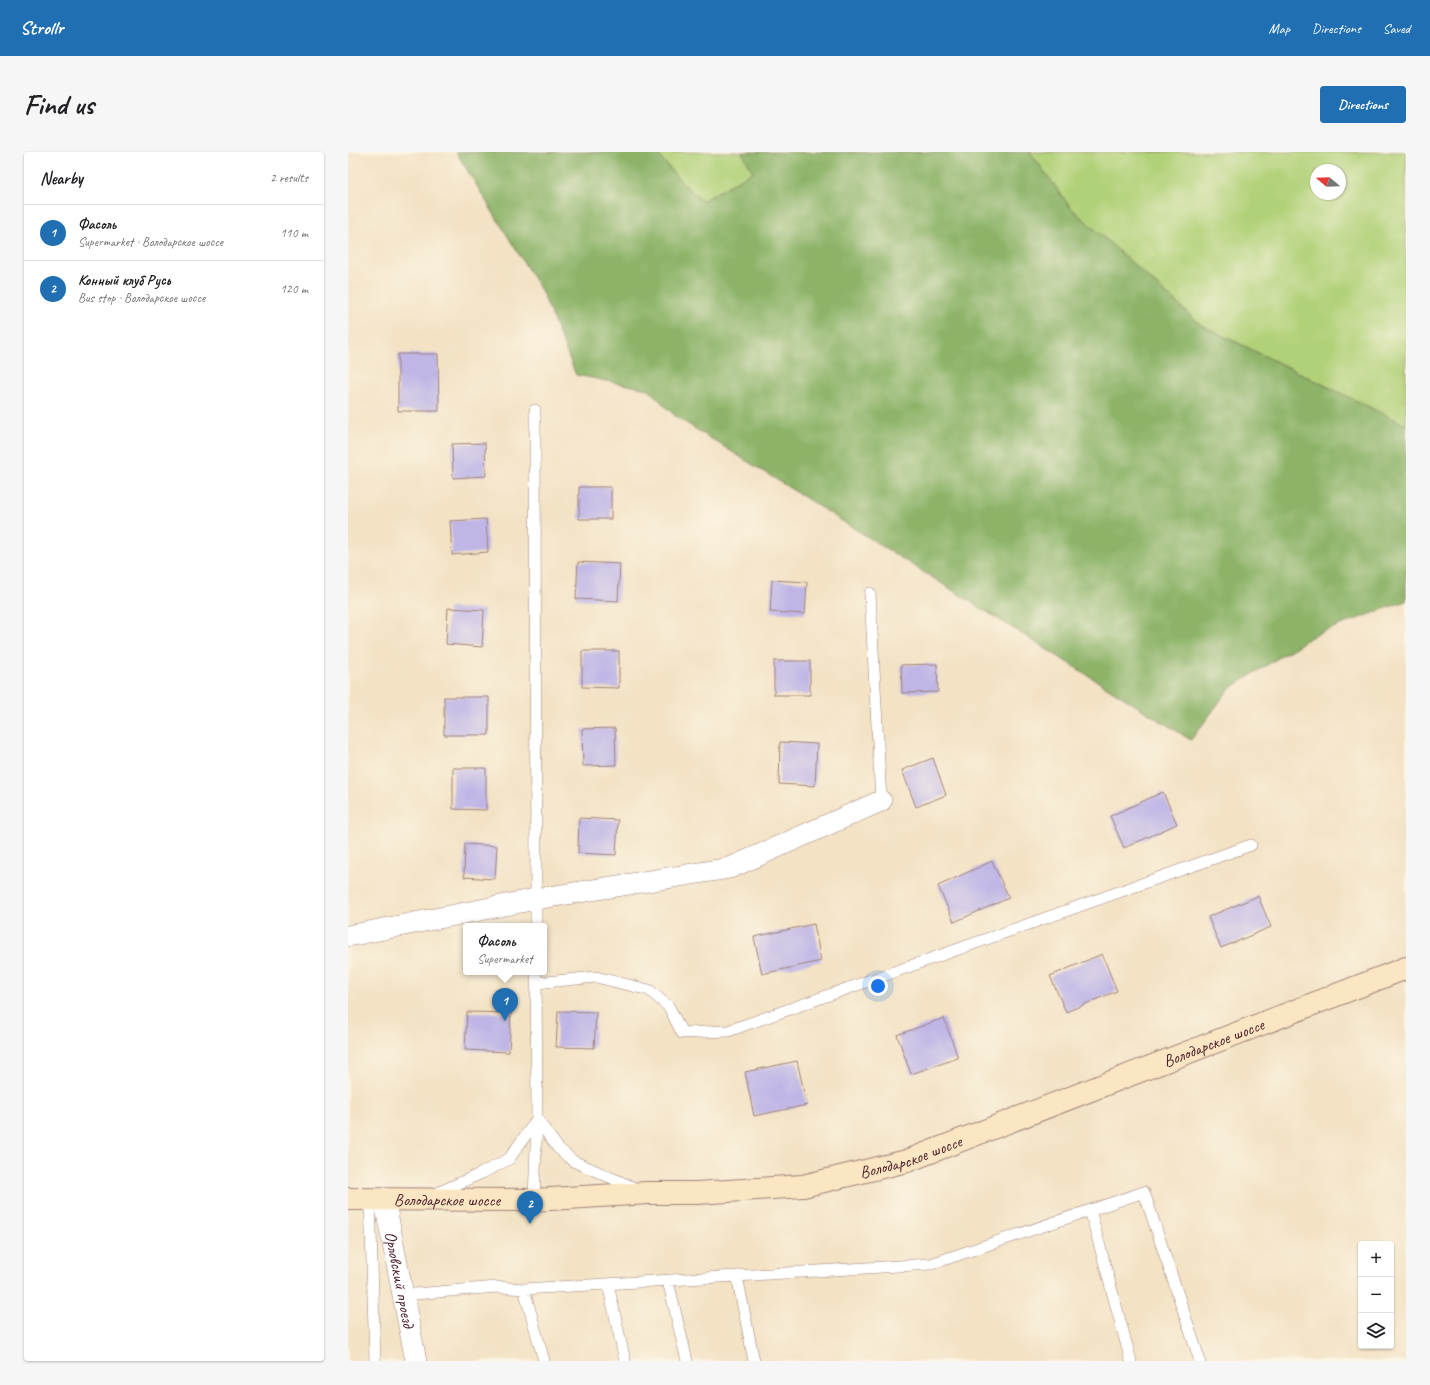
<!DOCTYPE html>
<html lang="en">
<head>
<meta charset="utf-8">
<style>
	:root { --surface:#fff; --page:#f6f6f6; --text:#202124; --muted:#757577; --line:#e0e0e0; --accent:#1f6fb2 }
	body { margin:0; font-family:Caveat,sans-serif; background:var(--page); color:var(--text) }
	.controls { position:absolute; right:12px; bottom:12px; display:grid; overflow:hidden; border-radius:4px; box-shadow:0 1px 3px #0004 }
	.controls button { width:36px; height:36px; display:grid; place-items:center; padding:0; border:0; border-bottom:1px solid var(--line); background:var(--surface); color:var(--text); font:20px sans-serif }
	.compass { position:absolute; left:962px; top:12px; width:36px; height:36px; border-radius:50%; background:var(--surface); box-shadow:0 1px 3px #0004; rotate:289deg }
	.you { position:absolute; left:530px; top:834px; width:14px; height:14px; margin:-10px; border:3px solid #fff; border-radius:50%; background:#1a73e8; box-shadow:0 0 0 6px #1a73e833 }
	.badge { display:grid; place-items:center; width:26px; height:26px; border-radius:50%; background:var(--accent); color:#fff; font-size:13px; font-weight:700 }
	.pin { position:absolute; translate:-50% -33px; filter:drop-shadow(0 1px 2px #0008) }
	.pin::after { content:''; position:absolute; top:21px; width:14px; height:12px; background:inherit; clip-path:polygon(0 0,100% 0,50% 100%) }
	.popup { position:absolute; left:115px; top:771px; width:84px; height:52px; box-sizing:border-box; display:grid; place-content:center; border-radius:4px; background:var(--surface); filter:drop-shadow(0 1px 3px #0005); font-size:13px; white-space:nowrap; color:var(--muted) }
	.popup b { font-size:15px; color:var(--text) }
	.popup::after { content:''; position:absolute; left:50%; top:100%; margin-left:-8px; border:8px solid transparent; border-top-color:var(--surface) }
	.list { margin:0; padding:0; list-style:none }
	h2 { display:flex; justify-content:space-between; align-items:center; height:52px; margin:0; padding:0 16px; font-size:17px }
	h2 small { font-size:13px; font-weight:400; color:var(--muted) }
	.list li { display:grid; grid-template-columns:26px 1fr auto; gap:12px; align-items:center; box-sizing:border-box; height:56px; padding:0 16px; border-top:1px solid var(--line) }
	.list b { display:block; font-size:15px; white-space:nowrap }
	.list p { margin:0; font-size:13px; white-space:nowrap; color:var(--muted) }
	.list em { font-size:13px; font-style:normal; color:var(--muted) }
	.icon { flex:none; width:22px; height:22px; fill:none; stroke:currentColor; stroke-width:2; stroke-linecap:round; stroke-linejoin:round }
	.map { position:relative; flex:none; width:1058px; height:1209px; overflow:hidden; border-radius:4px }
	header { display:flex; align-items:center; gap:24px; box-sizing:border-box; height:56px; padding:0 20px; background:var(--accent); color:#fff }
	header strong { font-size:19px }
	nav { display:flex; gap:22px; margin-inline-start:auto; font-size:14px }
	.intro { display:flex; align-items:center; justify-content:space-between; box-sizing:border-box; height:96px; padding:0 24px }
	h1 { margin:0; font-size:28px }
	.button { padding:10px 18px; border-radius:4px; background:var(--accent); color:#fff; font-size:14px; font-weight:700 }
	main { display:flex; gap:24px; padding:0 24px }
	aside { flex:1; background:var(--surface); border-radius:4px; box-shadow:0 1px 3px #0004 }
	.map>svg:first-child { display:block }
	.green { fill:#b1d178; stroke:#7e7852; fill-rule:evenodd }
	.forest { fill:#8cb368; stroke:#6b694a }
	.building { fill:#bfb6e6 }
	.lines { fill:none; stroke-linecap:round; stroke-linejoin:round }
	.lane-casing { stroke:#9e8078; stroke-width:12 }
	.street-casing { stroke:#9e8078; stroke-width:22 }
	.secondary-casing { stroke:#9e8078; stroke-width:24 }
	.lane { stroke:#fff; stroke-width:11 }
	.street { stroke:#fff; stroke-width:21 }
	.secondary { stroke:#fbe6c3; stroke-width:22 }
	.labels { text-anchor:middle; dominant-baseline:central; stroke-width:3; stroke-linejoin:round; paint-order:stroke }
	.street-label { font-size:17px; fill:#4a1f2b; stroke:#fcf5e5 }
</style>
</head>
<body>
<header>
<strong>Strollr</strong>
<nav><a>Map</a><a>Directions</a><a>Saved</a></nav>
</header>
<div class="intro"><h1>Find us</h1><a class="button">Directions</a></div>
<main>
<aside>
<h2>Nearby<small>2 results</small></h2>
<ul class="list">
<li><span class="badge">1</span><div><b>Фасоль</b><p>Supermarket · Володарское шоссе</p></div><em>110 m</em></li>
<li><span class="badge">2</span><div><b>Конный клуб Русь</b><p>Bus stop · Володарское шоссе</p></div><em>120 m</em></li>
</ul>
</aside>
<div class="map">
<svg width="1058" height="1209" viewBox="0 0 1058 1209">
	<rect width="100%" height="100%" fill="#fcf5e5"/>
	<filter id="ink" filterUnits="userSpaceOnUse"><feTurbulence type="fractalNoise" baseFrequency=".025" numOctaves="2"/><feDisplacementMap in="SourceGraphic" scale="8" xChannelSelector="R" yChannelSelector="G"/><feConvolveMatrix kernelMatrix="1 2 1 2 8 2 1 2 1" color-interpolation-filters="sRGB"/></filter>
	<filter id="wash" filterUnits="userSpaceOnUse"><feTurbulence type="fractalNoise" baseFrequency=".012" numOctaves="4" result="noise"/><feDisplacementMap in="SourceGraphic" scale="16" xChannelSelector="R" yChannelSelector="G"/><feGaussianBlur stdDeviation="0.9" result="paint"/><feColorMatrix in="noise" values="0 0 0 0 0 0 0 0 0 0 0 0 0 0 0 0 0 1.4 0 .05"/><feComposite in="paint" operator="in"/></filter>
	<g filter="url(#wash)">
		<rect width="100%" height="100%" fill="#f3e2c4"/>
		<path class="green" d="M308,0H394L405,20L354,49L333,30Z
			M682,0H1058V273L853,173L723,56ZM968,18H992V42H968Z"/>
		<path class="forest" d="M108,0H308L333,30L354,49L405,20L394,0H682L723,56L853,173L1058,273V449L968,482L881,537L843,588L327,264L300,237L228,223L194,140Z"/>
		<g id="blocks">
			<path class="building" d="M50,202H90L91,259H50Z
				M137,291L138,324L105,326L104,292Z
				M231,335H263V367H231Z
				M138,367L140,400L104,403L102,369Z
				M230,410L272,412L270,449L228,447Z
				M424,428L459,430L457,462L422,460Z
				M100,456L136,458L134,495L98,492Z
				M234,499H271V536L234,535Z
				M426,509H462V543H426Z
				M589,512L590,540L554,541L553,513Z
				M96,545H141V583H96Z
				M267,576L268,613L235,614L234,577Z
				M432,590L469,592L467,634L431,632Z
				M585,606L598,643L568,655L554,618Z
				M105,616H138V658L105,657Z
				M815,640L829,672L776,696L762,664Z
				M231,666L270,668L268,703L230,701Z
				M117,692L149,694L147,727L116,725Z
				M644,709L661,746L606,770L590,734Z
				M910,744L923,775L873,796L860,765Z
				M466,772L473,809L414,822L406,785Z
				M754,802L769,839L718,860L702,824Z
				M210,859L248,860L246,896L208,895Z
				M119,860L163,861L161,900L117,898Z
				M596,866L610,906L563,922L549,883Z
				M449,909L459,953L406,964L397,920Z"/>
		</g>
	</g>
	<g filter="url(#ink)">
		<use href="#blocks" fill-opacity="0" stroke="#9e8078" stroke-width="1"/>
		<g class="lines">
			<defs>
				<path id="lane" d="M187,258L188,774
					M522,441L533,649
					M188,831L248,825L301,838L321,855L334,881L380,879L903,693
					M189,967L210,996L225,1009L289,1037
					M87,1042L134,1021L161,1007L189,967
					M22,1046L27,1209
					M186,1048L189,967L188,820
					M742,1058L783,1209
					M389,1124L406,1209
					M320,1129L339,1209
					M260,1132L277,1209
					M176,1137L583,1112L796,1040L852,1209
					M55,1143L149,1135L176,1137L196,1209"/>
				<g id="street">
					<path d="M0,784L188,747L382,716L533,649"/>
					<path id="s1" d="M36,1046L68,1209"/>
				</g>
				<g id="secondary">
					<path id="s2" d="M0,1047L186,1048L300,1041H349L455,1034L559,1009L1058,816"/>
				</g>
			</defs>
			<use href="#lane" class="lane-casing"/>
			<use href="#street" class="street-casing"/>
			<use href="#secondary" class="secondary-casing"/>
			<use href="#lane" class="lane"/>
			<use href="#street" class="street"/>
			<use href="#secondary" class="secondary"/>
		</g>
	</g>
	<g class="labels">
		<g class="street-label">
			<text stroke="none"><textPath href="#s2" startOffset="891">Володарское шоссе</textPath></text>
			<text stroke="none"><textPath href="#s2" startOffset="567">Володарское шоссе</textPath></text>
			<text stroke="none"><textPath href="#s2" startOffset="99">Володарское шоссе</textPath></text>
			<text stroke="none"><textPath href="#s1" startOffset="83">Орловский проезд</textPath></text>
		</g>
	</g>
</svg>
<div class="controls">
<button>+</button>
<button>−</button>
<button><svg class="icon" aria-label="layers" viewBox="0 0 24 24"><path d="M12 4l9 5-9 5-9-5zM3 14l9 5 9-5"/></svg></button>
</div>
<svg class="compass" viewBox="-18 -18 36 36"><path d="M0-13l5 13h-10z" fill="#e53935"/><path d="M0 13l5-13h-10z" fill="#757577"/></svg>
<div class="you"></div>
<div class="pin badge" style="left:157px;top:869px">1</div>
<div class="popup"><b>Фасоль</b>Supermarket</div>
<div class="pin badge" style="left:182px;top:1072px">2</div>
</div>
</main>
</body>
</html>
